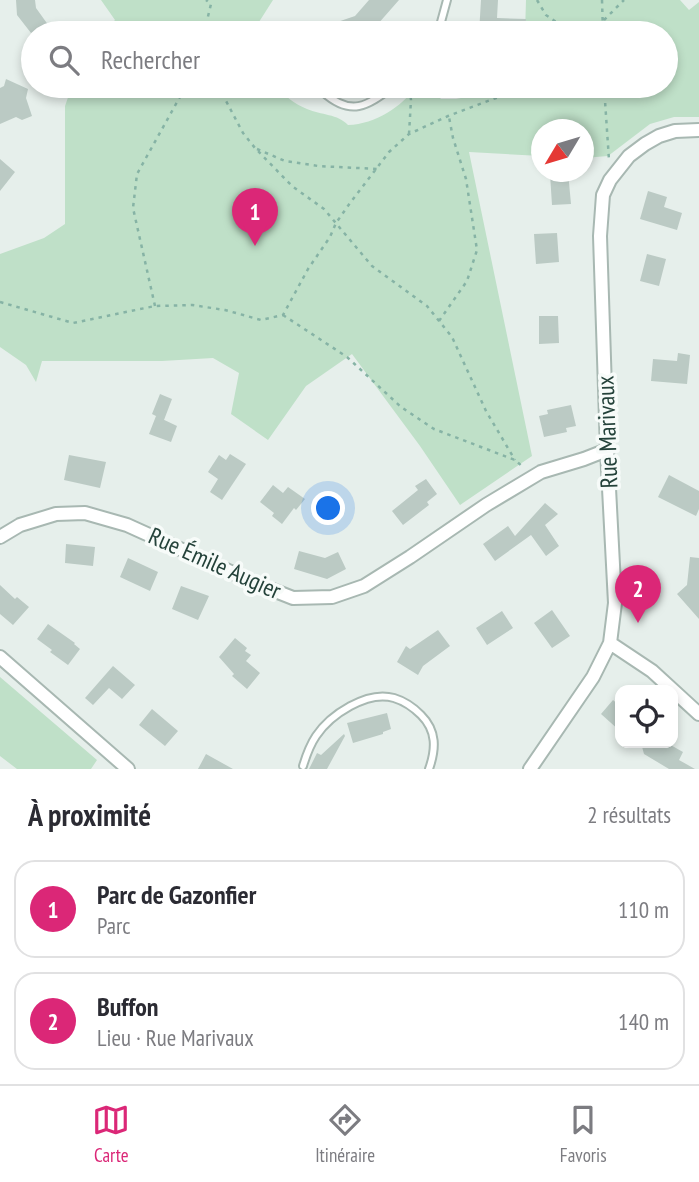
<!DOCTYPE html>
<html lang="fr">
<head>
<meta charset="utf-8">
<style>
	:root { --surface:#fff; --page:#f7f7f7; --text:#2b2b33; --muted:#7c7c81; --line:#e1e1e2; --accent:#db2777 }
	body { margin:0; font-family:"PT Sans Narrow",sans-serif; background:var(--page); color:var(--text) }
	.controls { position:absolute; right:21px; bottom:21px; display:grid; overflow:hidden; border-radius:14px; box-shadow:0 4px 10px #0003 }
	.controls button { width:63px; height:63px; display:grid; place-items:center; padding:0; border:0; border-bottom:2px solid var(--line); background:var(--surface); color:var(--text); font:35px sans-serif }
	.compass { position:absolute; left:531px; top:119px; width:63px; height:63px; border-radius:50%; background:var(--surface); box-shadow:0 4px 10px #0003; rotate:232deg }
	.you { position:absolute; left:329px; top:509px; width:24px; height:24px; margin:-18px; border:5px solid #fff; border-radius:50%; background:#1a73e8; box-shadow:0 0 0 10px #1a73e833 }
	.badge { display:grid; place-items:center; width:46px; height:46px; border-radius:50%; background:var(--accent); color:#fff; font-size:23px; font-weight:700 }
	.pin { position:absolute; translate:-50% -58px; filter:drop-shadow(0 2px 4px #0008) }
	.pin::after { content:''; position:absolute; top:37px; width:24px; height:21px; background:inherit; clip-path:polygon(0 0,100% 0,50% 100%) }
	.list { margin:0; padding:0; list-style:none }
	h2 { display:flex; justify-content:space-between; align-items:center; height:91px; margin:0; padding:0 28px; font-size:30px }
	h2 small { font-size:23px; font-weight:400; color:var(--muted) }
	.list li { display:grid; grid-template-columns:46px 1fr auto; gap:21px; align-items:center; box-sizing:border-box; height:98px; margin:0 14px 14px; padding:0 14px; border:2px solid var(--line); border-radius:21px }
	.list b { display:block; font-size:26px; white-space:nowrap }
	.list p { margin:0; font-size:23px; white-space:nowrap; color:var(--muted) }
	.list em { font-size:23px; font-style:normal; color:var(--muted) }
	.icon { flex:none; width:38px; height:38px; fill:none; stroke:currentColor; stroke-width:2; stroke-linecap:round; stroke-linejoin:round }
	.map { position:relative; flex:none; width:699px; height:769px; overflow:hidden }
	.search { position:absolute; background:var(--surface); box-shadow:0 4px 10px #0003; left:21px; right:21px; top:21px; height:77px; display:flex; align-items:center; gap:18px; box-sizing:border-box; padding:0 24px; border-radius:38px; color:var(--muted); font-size:26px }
	.sheet { height:315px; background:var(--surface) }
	nav { display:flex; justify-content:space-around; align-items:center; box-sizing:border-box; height:98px; border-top:2px solid var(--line); background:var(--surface); font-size:19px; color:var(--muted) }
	nav a { display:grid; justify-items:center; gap:4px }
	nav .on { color:var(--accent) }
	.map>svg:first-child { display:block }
	.green { fill:#bfe0c8 }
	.building { fill:#bbcac4 }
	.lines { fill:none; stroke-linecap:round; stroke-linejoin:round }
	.lane-casing { stroke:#a8b8b2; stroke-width:10 }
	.street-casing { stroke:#a8b8b2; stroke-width:16 }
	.path { stroke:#86b3a5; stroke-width:2.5; stroke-dasharray:3.5 5; stroke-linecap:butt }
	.lane { stroke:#fff; stroke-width:6 }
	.street { stroke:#fff; stroke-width:12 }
	.labels { text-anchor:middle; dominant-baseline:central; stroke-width:7; stroke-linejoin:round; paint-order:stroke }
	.street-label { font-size:24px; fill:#24423a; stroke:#f7fbf9 }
</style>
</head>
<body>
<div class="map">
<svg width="699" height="769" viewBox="0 0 699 769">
	<rect width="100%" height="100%" fill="#e6efeb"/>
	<path class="green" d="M101,0H273L252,33H103L115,20Z
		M526,0H680L689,10L699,2V117H674L650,124L608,156L584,158V130H542L541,156L469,152L532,456L460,505L420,446L352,354L306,386L268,440L231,414L239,373L213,358L162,361H42L36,382L26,365L0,347V254L44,238L65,224V106L72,86H277C286,97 293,103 307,109C321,115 338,114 348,125C376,124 401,107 417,86H429L441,99H456L490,92V86H666V33H525Z
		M0,677L97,760L91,769H17L0,756Z"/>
	<path class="building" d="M16,0H35L36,8L54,33H31L17,15Z
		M369,0H399L370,33H311V31L355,16Z
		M481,0H498L497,18L526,19L525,33H479Z
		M6,79L28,89L26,98L32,116L22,120L16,117L0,124V88L4,86Z
		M0,159L15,172L0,191Z
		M568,172L571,204L552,205L550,174Z
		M648,191L667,197L664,207L682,213L677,230L640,219Z
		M557,233L559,262L536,264L534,234Z
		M647,254L666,259L659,286L640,281Z
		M539,316H558L559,343L539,344Z
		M678,353L690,355L687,384L651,381L653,359L677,361Z
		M160,394L172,399L164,420L152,414Z
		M571,405L576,426L566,428L567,432L544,437L539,416L548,414L547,410Z
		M156,416L177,426L171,442L149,434Z
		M230,454L246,464L222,500L210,492L218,479L208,472L219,455L226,460Z
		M69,455L106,462L100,488L64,480Z
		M669,475L699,491V509L696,516L658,497Z
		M426,479L437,494L427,502L429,505L403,525L392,511L418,490L415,486Z
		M273,485L283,493L288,487L305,499L296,510L294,508L282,524L272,516L274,513L260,502Z
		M545,503L558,514L545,525L559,546L546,556L531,535L495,561L483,544L508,526L515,536Z
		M66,544L95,547L93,566L65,563Z
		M299,551L325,558L338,552L346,569L327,579L294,569Z
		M690,557L699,558V619L677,594L687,585Z
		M128,558L158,572L150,591L120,577Z
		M0,585L15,599L17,597L29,607L13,625L0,614Z
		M181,586L209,596L198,620L172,609Z
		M552,610L570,636L552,648L534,623Z
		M502,611L513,628L487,645L476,628Z
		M48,624L75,643L74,644L80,649L68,665L50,652L52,650L37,639Z
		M438,630L450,646L423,666L418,675L397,662L406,646L410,649Z
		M235,638L247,648L245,651L251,655L246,661L260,673L247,689L232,676L234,674L219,657Z
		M113,666L135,685L122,699L109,688L93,705L85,698Z
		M613,700L620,706V731L601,714Z
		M152,709L178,731L165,746L139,725Z
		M387,713L391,729L383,732V734L353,743L347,723Z
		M344,734L345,736L327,769H309L317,753L321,755Z
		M641,743H667L683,752L679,760L695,769H669L644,754Z
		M206,754L233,769H198Z"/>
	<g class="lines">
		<defs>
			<path id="lane" d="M438,33L447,0
				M323,92C352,118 368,105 394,86
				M303,766C306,756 310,745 316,736C330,715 367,690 394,698C404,701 413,707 421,715C437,731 436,749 429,769"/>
			<path id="street" d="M0,537L20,525L56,514L85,513L127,525L255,583L293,598L332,597L364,586L410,557L486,505L541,472L584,459L607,450
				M610,643L652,671L699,714
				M0,657L128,769
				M530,769L593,677L610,643L615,603L607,450L600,236L603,195L610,180L629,156L645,144L659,136L675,131L699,130"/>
		</defs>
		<use href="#lane" class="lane-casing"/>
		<use href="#street" class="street-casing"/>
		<path class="path" d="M537,0L546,15L559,24L582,33
			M602,0L603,33
			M604,20L624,0
			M204,33L211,4L206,0
			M219,86L225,99L243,133L255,148L292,186L324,209L372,266L427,306L452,337L486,411L515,460
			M604,86L609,160
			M409,134L411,100L409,86
			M257,149L285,161L318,166L377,169
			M0,302L73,323L155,306L192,305L225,310L261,320L283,315L308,269L330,237L336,223L350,203L389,152L409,134L448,116L528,86
			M155,306L133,208L137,174L186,86
			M283,315L347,357L401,407L434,429L515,460L523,467
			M439,321L467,281L477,250L466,179L453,138L449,117"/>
		<use href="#lane" class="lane"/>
		<use href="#street" class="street"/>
	</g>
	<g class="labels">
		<g class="street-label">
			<text transform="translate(607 432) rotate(-92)">Rue Marivaux</text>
			<text transform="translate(215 563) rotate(24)">Rue Émile Augier</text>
		</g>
	</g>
</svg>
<div class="controls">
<button><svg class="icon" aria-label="locate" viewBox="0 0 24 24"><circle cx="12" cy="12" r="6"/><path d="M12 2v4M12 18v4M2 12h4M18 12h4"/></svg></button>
</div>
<svg class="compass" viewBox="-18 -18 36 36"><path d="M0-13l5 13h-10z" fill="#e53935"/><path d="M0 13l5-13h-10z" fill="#7c7c81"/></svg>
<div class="you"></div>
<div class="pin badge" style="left:255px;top:246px">1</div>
<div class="pin badge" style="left:638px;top:623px">2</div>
<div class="search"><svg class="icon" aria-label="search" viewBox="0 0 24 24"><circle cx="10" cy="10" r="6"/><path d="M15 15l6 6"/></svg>Rechercher</div>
</div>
<section class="sheet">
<h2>À proximité<small>2 résultats</small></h2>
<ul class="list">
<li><span class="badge">1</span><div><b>Parc de Gazonfier</b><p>Parc</p></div><em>110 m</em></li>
<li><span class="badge">2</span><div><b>Buffon</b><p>Lieu · Rue Marivaux</p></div><em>140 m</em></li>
</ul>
</section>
<nav>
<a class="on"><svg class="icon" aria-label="map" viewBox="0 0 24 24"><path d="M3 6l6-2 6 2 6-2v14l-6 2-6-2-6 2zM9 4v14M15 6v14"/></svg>Carte</a>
<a><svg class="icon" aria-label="directions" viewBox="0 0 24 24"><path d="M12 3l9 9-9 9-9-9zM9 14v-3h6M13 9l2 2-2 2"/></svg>Itinéraire</a>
<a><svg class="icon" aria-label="saved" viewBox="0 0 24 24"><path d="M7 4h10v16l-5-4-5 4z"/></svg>Favoris</a>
</nav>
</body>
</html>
